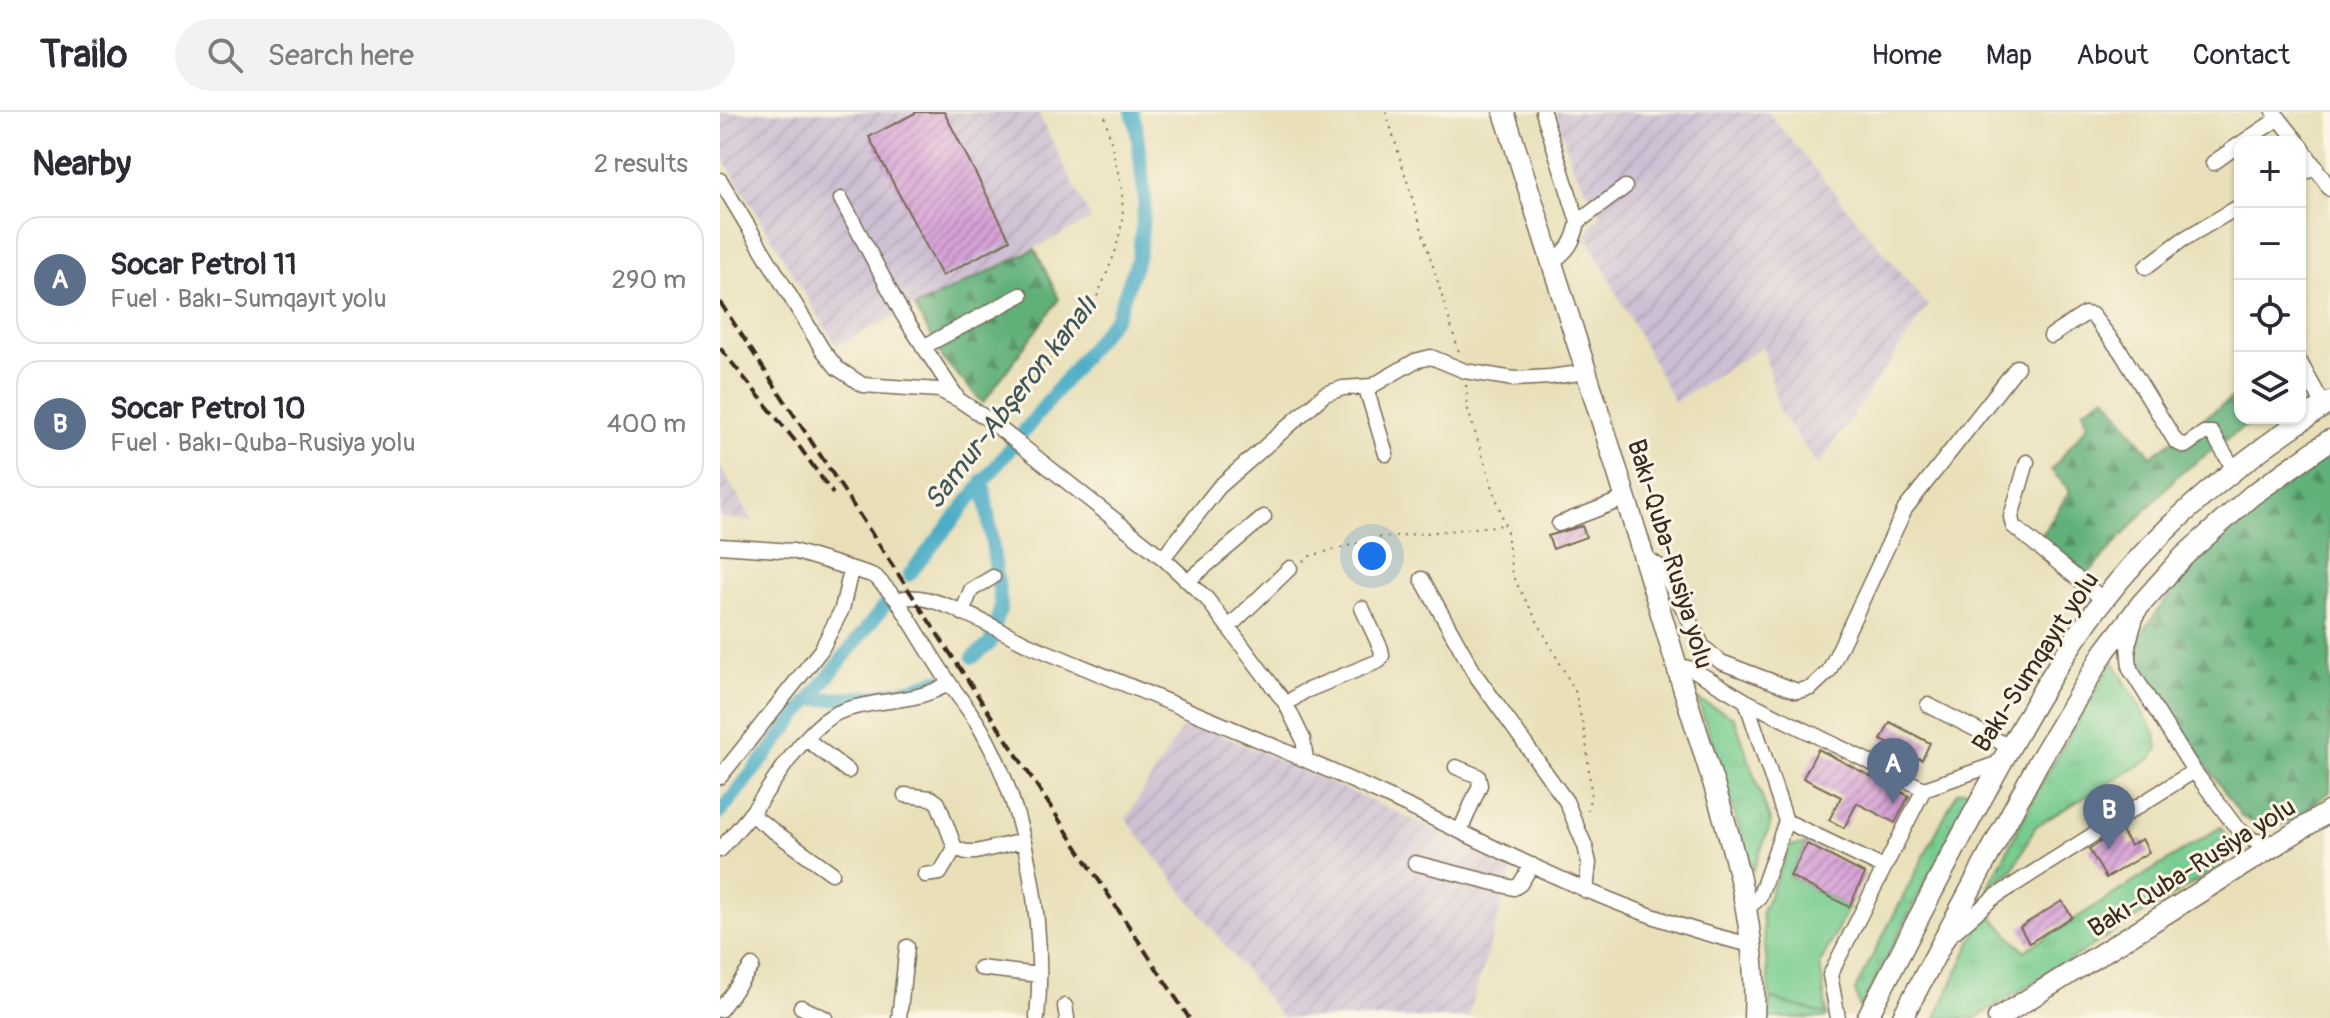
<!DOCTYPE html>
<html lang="en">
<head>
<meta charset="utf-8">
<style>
	:root { --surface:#fff; --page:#f2f2f3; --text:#2b2b33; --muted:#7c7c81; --line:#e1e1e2; --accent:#0b8043 }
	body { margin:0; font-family:Pangolin,sans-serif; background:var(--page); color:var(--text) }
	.controls { position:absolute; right:24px; top:24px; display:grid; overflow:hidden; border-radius:16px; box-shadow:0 2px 6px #0004 }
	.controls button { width:72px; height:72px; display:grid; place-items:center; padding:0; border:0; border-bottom:2px solid var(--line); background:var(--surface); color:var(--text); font:40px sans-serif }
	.you { position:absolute; left:652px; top:444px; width:28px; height:28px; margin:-20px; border:6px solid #fff; border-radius:50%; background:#1a73e8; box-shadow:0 0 0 12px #1a73e833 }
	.badge { display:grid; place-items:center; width:52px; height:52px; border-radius:50%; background:var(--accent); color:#fff; font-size:26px; font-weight:700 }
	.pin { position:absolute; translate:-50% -66px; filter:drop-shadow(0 2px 4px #0008) }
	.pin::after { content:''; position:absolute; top:42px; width:28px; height:24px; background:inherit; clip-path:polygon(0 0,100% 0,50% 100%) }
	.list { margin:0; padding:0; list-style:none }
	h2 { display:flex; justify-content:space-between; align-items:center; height:104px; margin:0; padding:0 32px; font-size:34px }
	h2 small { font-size:26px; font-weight:400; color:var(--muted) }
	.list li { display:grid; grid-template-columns:52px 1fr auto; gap:24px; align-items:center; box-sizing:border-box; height:128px; margin:0 16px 16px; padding:0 16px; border:2px solid var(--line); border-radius:24px }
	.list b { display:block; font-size:30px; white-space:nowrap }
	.list p { margin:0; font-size:26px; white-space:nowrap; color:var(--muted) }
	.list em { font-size:26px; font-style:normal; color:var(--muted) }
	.icon { flex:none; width:44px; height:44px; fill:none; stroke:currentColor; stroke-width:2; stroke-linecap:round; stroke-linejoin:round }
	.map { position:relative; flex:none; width:1610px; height:906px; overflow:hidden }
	header { display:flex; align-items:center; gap:48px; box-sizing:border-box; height:112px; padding:0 40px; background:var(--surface); border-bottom:2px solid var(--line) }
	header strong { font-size:38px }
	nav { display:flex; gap:44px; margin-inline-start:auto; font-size:28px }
	.search { width:560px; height:72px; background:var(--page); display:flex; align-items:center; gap:20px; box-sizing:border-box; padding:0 28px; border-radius:44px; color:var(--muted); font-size:30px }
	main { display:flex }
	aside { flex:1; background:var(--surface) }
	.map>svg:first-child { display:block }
	.industrial { fill:url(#industrial-furrows) }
	.grass { fill:url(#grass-tufts); stroke:#597b57; stroke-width:2 }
	.forest { fill:url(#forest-firs); stroke:#4e6d4c; stroke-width:2 }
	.green { fill:#77cc90; stroke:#597b57; stroke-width:2 }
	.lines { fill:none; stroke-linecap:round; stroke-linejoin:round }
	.canal { stroke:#46abc5; stroke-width:14 }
	.building { fill:url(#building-hatch) }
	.minor-casing { stroke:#786a55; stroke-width:17 }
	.highway-casing { stroke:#786a55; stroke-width:23 }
	.path { stroke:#786a55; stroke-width:2; stroke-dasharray:2 6; stroke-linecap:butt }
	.minor { stroke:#fff; stroke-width:14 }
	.highway { stroke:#fff; stroke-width:20 }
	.rail { stroke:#3b2a1e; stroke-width:4; stroke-dasharray:12 6; stroke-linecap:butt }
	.labels { text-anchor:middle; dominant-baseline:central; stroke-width:6; stroke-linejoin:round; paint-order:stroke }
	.street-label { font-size:26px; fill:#3b2a1e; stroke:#fcf5e5 }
	.water-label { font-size:28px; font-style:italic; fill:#3f5758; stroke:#fcf5e5 }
</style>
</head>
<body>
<header>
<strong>Trailo</strong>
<div class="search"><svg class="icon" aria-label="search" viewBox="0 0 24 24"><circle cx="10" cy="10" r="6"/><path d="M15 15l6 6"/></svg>Search here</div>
<nav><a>Home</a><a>Map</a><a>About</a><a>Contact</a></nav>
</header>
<main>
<aside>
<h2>Nearby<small>2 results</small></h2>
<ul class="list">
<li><span class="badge" style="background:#5c6f8a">A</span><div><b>Socar Petrol 11</b><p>Fuel · Bakı-Sumqayıt yolu</p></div><em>290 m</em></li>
<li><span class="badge" style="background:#5c6f8a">B</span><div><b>Socar Petrol 10</b><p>Fuel · Bakı-Quba-Rusiya yolu</p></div><em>400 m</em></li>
</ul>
</aside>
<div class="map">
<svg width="1610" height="906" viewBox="0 0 1610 906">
	<defs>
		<pattern id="industrial-furrows" width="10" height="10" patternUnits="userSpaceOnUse" patternTransform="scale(2)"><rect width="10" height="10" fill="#ccbed3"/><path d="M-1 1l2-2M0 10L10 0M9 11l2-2" fill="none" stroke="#b0a3b5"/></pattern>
		<pattern id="grass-tufts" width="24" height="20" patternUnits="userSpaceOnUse" patternTransform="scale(2)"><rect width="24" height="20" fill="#77cc90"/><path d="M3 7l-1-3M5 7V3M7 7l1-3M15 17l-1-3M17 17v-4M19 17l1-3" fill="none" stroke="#68af7c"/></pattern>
		<pattern id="forest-firs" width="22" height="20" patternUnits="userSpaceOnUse" patternTransform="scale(2)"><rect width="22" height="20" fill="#61b07a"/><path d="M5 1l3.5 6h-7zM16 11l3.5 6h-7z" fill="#518f63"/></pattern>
		<pattern id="building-hatch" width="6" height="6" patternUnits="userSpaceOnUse" patternTransform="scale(2)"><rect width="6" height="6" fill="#d6a0d7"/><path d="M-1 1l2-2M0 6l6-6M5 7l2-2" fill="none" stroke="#af83ae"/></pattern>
	</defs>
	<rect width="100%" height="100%" fill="#fcf5e5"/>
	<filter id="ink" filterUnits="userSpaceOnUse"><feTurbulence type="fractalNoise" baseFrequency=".0125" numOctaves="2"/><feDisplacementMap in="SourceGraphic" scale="16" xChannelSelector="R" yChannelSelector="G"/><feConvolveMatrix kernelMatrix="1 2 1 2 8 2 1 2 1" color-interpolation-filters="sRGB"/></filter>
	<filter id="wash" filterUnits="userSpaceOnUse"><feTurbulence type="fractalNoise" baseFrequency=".006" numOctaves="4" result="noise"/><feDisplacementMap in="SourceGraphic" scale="32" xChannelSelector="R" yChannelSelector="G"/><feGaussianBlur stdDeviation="1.8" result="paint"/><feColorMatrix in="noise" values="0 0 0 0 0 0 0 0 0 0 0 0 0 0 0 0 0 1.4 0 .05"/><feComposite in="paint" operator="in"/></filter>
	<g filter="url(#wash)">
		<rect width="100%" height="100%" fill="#e9e0ba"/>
		<path class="industrial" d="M0,0H318L371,108L116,233L0,41Z
			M836,0H1048L1208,194L1098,354L1059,299L1043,234L954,290L866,123L881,102L852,53Z
			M0,355L33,409L0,406Z
			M467,608L794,752L748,906H562L406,707Z"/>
		<path class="grass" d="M1393,549L1436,623L1438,636L1432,646L1316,714L1293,757L1268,776L1319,676Z
			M978,588L1014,605L1051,711L1033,759Z
			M1254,676L1140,897L1135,878L1237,680Z
			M1501,715L1513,735L1504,752L1256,906H1216L1266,798L1304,839Z
			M1050,886L1107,903L1106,906H1049Z"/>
		<path class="forest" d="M315,137L339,187L263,291L224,248L195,195Z
			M1520,280V306H1536L1456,365L1367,463L1319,428L1350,379L1331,358L1368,313L1363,298L1386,284L1431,344Z
			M1610,339V680L1569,710L1545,717L1522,705L1428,569L1413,537C1458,455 1537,396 1610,339Z"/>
		<path class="green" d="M1087,732L1070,764L1129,795L1100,852L1107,903L1050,886L1042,800L1070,734Z"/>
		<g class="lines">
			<path class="canal" d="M189,463L397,203L419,143L425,88L416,13L412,0
				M253,545L270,532L281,494L263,368
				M91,587C130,588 182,583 218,568
				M0,701L165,493"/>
		</g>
		<g id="blocks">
			<path class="building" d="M197,0H224L290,128L222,164L149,25Z
				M862,414L866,425L833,437L828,424Z
				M1170,610L1210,631L1202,648L1161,628Z
				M1098,637L1189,684L1175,711L1137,691L1124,716L1109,708L1121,685L1083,666Z
				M1401,717L1410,734L1422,727L1429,740L1386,766L1369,737Z
				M1087,732L1145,762L1129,795L1070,764Z
				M1342,789L1352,805L1309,831L1300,815Z"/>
		</g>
	</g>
	<g filter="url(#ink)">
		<use href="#blocks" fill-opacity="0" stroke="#786a55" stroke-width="2"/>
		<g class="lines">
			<defs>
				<path id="minor" d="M823,0L858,110C854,130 848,139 832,150
					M1554,0L1578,30
					M1523,30L1559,6
					M1580,33L1610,77
					M1493,51L1520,32
					M1580,63L1596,55
					M0,68L102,237L117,256L143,273L219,278L239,288L269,308L443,446L487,487L566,592L583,627L586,647
					M121,87L183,203L238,287
					M858,110L905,75
					M1426,155L1462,128L1520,94
					M1331,224L1365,202L1372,203L1401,240L1456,330L1465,334L1484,321H1492L1514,357
					M203,235L301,183
					M1580,250L1604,294
					M646,276L666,342
					M1307,350L1291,405L1293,414L1384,488
					M839,412L906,386
					M0,434L73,439L149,462L156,465L178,489C201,471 286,523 312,534C431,583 551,631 668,685C786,740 903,805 1032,833
					M443,446L499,375L605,282L623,276L652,274L695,249L711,245L745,259L794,267L830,265L867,260
					M925,449L933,450L942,456L983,535L1001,550L1077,579L1091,576L1109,559L1185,397L1297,255
					M702,467L755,562L846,689L865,734L869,751L866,779
					M469,468L544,405
					M178,489C195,517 212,545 230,572C240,587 252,601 261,617C307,698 326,814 317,906
					M242,501L251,478L273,465
					M1416,506L1408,533L1410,557L1474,659L1516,715L1533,728L1547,731L1560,728
					M510,514L570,456
					M956,553L972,557L1026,589L1204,677
					M1026,589L1066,709L1039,786L1027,797
					M566,592L583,580L659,549L662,544L661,537L642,496
					M1208,593L1290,635
					M86,627L128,659
					M736,655L758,664L760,673L740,719
					M0,665L101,538L122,497L131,458
					M185,683L211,686L218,691L235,736L246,740H256L303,729
					M30,702L112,761
					M1066,709L1164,756
					M0,738C11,725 22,713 32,700C55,670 87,611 122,599C157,586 197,592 229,571
					M695,751L794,776L800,772L812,753
					M205,763L220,761L235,736
					M1233,821L1273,786L1474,659
					M260,856L319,863
					M345,894L347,906
					M81,895L105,906
					M0,898L32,854
					M179,906L187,835
					M1118,906L1110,863L1204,677L1282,650"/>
				<path id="highway" d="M784,0C844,188 904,376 960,565C993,675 1040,790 1034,906
					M1147,906C1193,816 1239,726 1289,637C1321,580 1355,521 1398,470C1458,398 1532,340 1610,290
					M1182,906L1318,651L1385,539L1421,492L1464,444L1531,384L1610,328
					M1278,906L1610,699"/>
			</defs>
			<use href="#minor" class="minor-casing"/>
			<use href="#highway" class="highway-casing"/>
			<path class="path" d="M666,0L739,240
				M746,273L748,298L787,420L792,463L855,579L866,628L871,680L867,703
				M278,298L301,282L316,265L376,187L395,141L403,107L402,78L384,0
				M583,449L590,444L657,426L784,413"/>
			<use href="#minor" class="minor"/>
			<use href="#highway" class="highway"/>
			<path class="rail" d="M0,190L469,906
				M0,236L76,330L113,382"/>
		</g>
	</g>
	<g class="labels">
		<g class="street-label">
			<text transform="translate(950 442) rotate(73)">Bakı-Quba-Rusiya yolu</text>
			<text transform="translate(1316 550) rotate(-57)">Bakı-Sumqayıt yolu</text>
			<text transform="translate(1472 756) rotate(-32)">Bakı-Quba-Rusiya yolu</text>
		</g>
		<g class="water-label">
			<text transform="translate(291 291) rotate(-52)">Samur-Abşeron kanalı</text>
		</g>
	</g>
</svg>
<div class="controls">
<button>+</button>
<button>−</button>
<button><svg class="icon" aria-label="locate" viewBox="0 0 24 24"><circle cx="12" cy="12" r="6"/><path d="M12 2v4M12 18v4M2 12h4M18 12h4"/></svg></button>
<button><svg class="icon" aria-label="layers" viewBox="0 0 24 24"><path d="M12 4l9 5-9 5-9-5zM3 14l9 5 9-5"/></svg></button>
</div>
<div class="you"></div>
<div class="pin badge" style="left:1173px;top:692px;background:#5c6f8a">A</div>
<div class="pin badge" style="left:1389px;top:738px;background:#5c6f8a">B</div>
</div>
</main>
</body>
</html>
